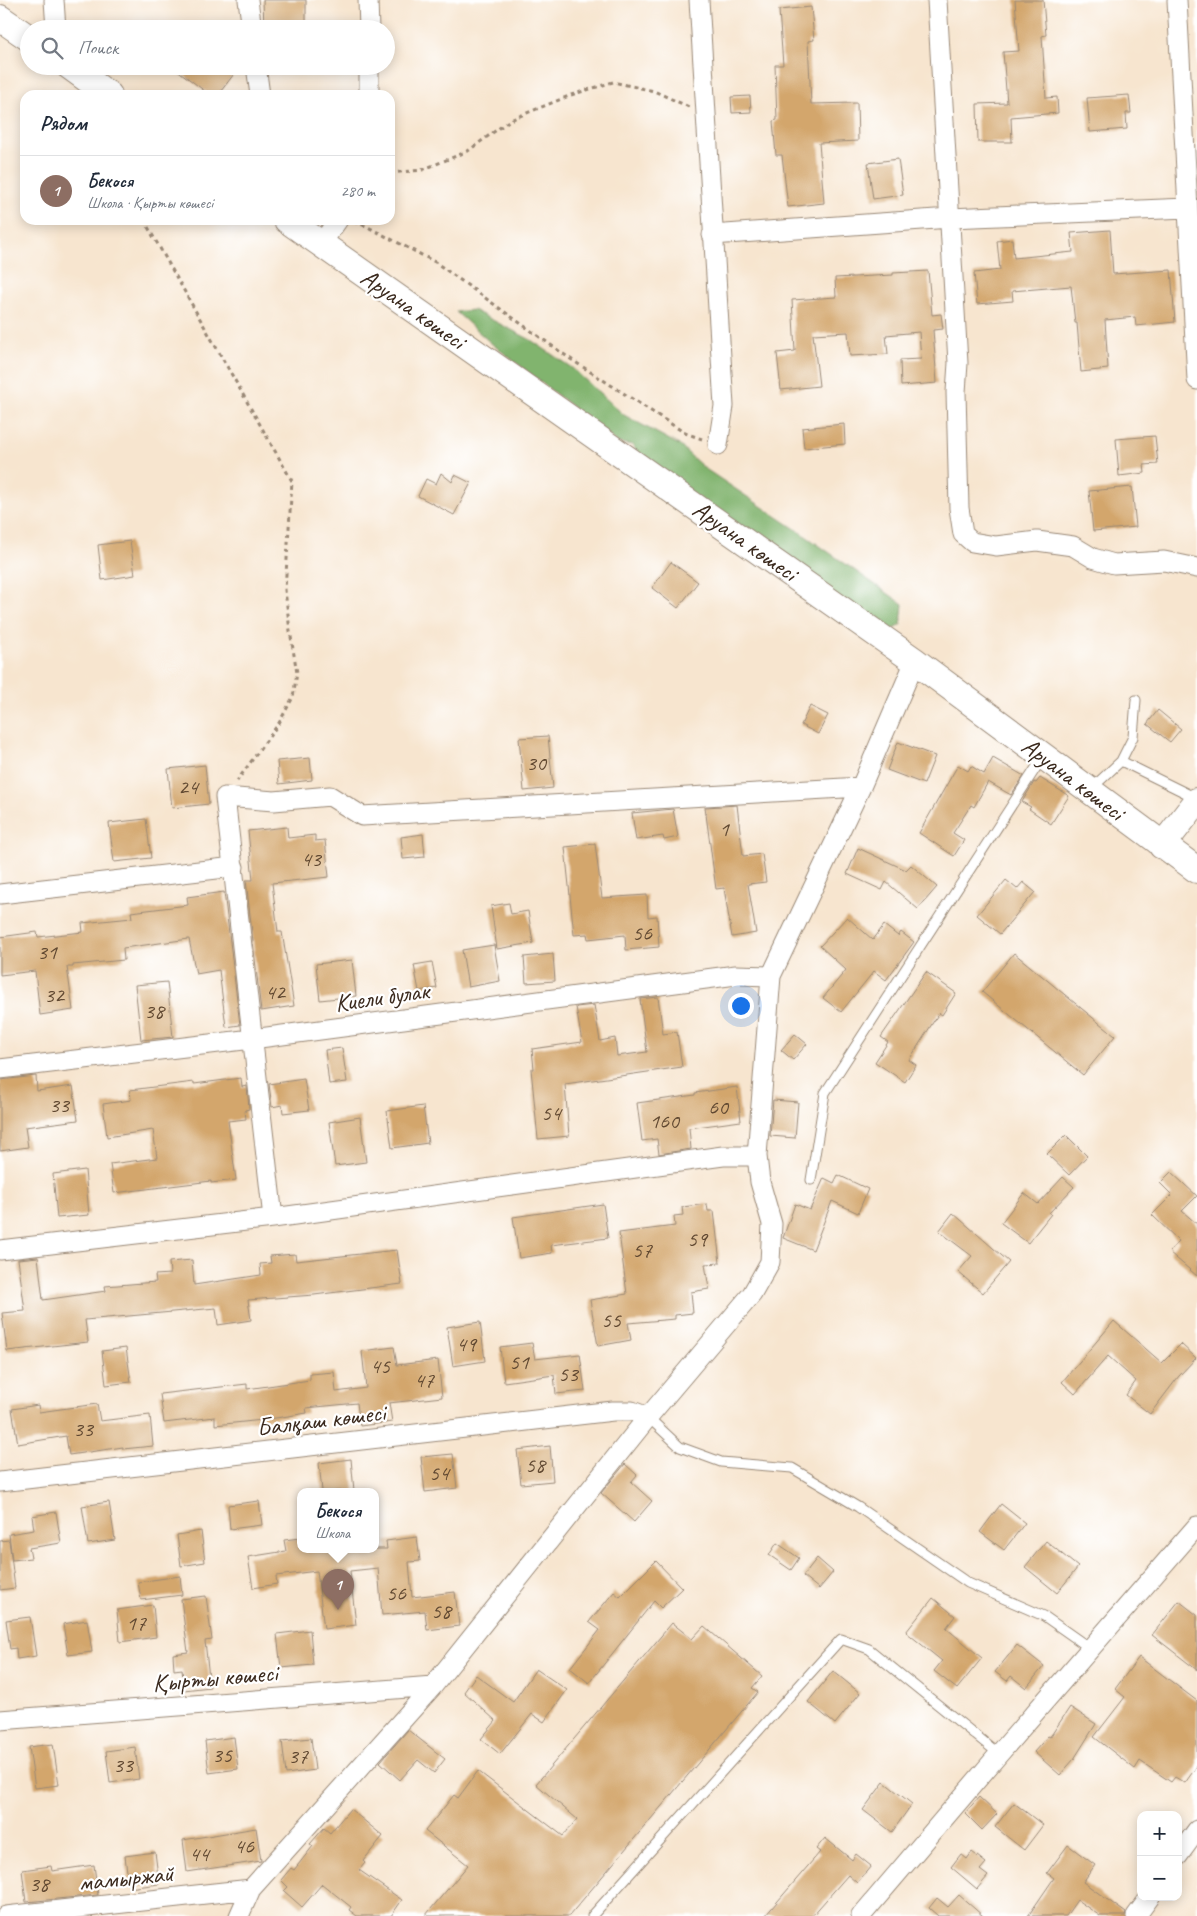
<!DOCTYPE html>
<html lang="ru">
<head>
<meta charset="utf-8">
<style>
	:root { --surface:#fff; --page:#f2f2f3; --text:#1f2937; --muted:#747a83; --line:#e0e1e3; --accent:#b5179e }
	body { margin:0; font-family:Caveat,sans-serif; background:var(--page); color:var(--text) }
	.controls { position:absolute; right:15px; bottom:15px; display:grid; overflow:hidden; border-radius:10px; box-shadow:0 2px 12px #0003 }
	.controls button { width:45px; height:45px; display:grid; place-items:center; padding:0; border:0; border-bottom:1px solid var(--line); background:var(--surface); color:var(--text); font:25px sans-serif }
	.you { position:absolute; left:740px; top:1005px; width:18px; height:18px; margin:-12px; border:4px solid #fff; border-radius:50%; background:#1a73e8; box-shadow:0 0 0 8px #1a73e833 }
	.badge { display:grid; place-items:center; width:32px; height:32px; border-radius:50%; background:var(--accent); color:#fff; font-size:16px; font-weight:700 }
	.pin { position:absolute; translate:-50% -41px; filter:drop-shadow(0 1px 2px #0008) }
	.pin::after { content:''; position:absolute; top:26px; width:18px; height:15px; background:inherit; clip-path:polygon(0 0,100% 0,50% 100%) }
	.popup { position:absolute; left:297px; top:1488px; width:82px; height:65px; box-sizing:border-box; display:grid; place-content:center; border-radius:10px; background:var(--surface); filter:drop-shadow(0 1px 4px #0005); font-size:16px; white-space:nowrap; color:var(--muted) }
	.popup b { font-size:19px; color:var(--text) }
	.popup::after { content:''; position:absolute; left:50%; top:100%; margin-left:-10px; border:10px solid transparent; border-top-color:var(--surface) }
	.list { margin:0; padding:0; list-style:none }
	h2 { display:flex; justify-content:space-between; align-items:center; height:65px; margin:0; padding:0 20px; font-size:21px }
	h2 small { font-size:16px; font-weight:400; color:var(--muted) }
	.list li { display:grid; grid-template-columns:32px 1fr auto; gap:15px; align-items:center; box-sizing:border-box; height:70px; padding:0 20px; border-top:1px solid var(--line) }
	.list b { display:block; font-size:19px; white-space:nowrap }
	.list p { margin:0; font-size:16px; white-space:nowrap; color:var(--muted) }
	.list em { font-size:16px; font-style:normal; color:var(--muted) }
	.icon { flex:none; width:28px; height:28px; fill:none; stroke:currentColor; stroke-width:2; stroke-linecap:round; stroke-linejoin:round }
	.map { position:relative; flex:none; width:1197px; height:1916px; overflow:hidden }
	.search { position:absolute; background:var(--surface); box-shadow:0 2px 12px #0003; left:20px; top:20px; width:375px; height:55px; display:flex; align-items:center; gap:12px; box-sizing:border-box; padding:0 18px; border-radius:28px; color:var(--muted); font-size:19px }
	.panel { position:absolute; background:var(--surface); box-shadow:0 2px 12px #0003; left:20px; top:90px; width:375px; height:135px; border-radius:15px }
	.map>svg:first-child { display:block }
	.forest { fill:#81b46e; stroke:#5e6f46 }
	.building { fill:#d3a66c }
	.lines { fill:none; stroke-linecap:round; stroke-linejoin:round }
	.lane-casing { stroke:#998876; stroke-width:11 }
	.street-casing { stroke:#998876; stroke-width:21 }
	.secondary-casing { stroke:#998876; stroke-width:28 }
	.path { stroke:#998876; stroke-width:3; stroke-dasharray:4 4; stroke-linecap:butt }
	.lane { stroke:#fff; stroke-width:9 }
	.street { stroke:#fff; stroke-width:19 }
	.secondary { stroke:#fff; stroke-width:26 }
	.labels { text-anchor:middle; dominant-baseline:central; stroke-width:4.5; stroke-linejoin:round; paint-order:stroke }
	.number-label { font-size:22px; fill:#614932 }
	.street-label { font-size:25px; fill:#3b2a1e; stroke:#fff }
</style>
</head>
<body>
<div class="map">
<svg width="1197" height="1916" viewBox="0 0 1197 1916">
	<rect width="100%" height="100%" fill="#fff"/>
	<filter id="ink" filterUnits="userSpaceOnUse"><feTurbulence type="fractalNoise" baseFrequency=".02" numOctaves="2"/><feDisplacementMap in="SourceGraphic" scale="10" xChannelSelector="R" yChannelSelector="G"/><feConvolveMatrix kernelMatrix="1 2 1 2 8 2 1 2 1" color-interpolation-filters="sRGB"/></filter>
	<filter id="wash" filterUnits="userSpaceOnUse"><feTurbulence type="fractalNoise" baseFrequency=".0096" numOctaves="4" result="noise"/><feDisplacementMap in="SourceGraphic" scale="20" xChannelSelector="R" yChannelSelector="G"/><feGaussianBlur stdDeviation="1.12" result="paint"/><feColorMatrix in="noise" values="0 0 0 0 0 0 0 0 0 0 0 0 0 0 0 0 0 1.4 0 .05"/><feComposite in="paint" operator="in"/></filter>
	<g filter="url(#wash)">
		<rect width="100%" height="100%" fill="#f7e5cf"/>
		<path class="forest" d="M473,310L531,340L572,368L624,415L679,445L704,468L797,530L903,604L901,625L886,633L639,456L633,445L618,443L491,343L456,312Z"/>
		<g id="blocks">
			<path class="building" d="M263,0H306V29H264Z
				M1015,0H1043L1046,35L1042,36L1046,98L1057,97L1058,113L1011,117L1012,142H978L977,104L1007,103L1003,52L1019,51Z
				M811,7L814,40L808,41L811,104L857,103L858,141L819,143L824,203L788,207L782,155H776L773,121L777,120L775,65H783L779,10Z
				M172,66H240L218,95H210Z
				M1129,95L1131,113H1126L1127,129L1090,132L1087,98Z
				M750,96L751,112L732,113L731,97Z
				M898,159L903,195L873,199L868,163Z
				M1110,230L1113,274L1171,270L1175,322L1136,326L1135,317L1105,320L1108,369L1081,372L1077,323H1075L1071,286L1012,291L1013,301L977,304L974,273L1000,270L997,241L1012,239L1014,258L1073,252L1071,233Z
				M928,271L932,315L941,314L943,329L933,330L937,383L901,386L900,360L921,359L919,332L886,335L888,354L850,356L848,332L813,334L819,386L781,390L777,353L795,351L792,300L836,297L835,278L893,275V273Z
				M844,424L845,444L804,448L802,428Z
				M1155,436L1158,464L1144,465L1145,473L1119,476L1116,439Z
				M441,473L452,482L455,475L471,483L454,515L418,496L426,479L436,484Z
				M1132,487L1136,527L1093,531L1089,491Z
				M130,541L135,575L102,580L98,545Z
				M671,562L698,582L678,608L652,588Z
				M810,706L828,715L818,734L801,725Z
				M1158,710L1181,729L1170,742L1147,724Z
				M548,736L553,788L524,791L519,738Z
				M898,742L935,756L924,784L887,770Z
				M310,758L312,780L279,784L277,761Z
				M993,758L1024,776L1011,795L988,782L974,807L971,805L953,833L964,840L954,856L919,833L958,765L968,771L971,766L984,774Z
				M205,765L209,804L172,808L168,769Z
				M1040,778L1069,796L1051,824L1029,809L1031,807L1022,802L1034,782L1036,783Z
				M737,805L743,856L762,854L766,882L748,884L756,933L732,937L724,888L716,889L705,807Z
				M673,809L678,837L664,840L663,836L636,840L632,813Z
				M146,819L151,858L114,862L109,823Z
				M287,827L288,838L315,835V841L325,840L329,877L272,883L278,932H282L294,1006L261,1011L246,880H253L248,831Z
				M423,834L425,857L403,859L401,837Z
				M595,844L602,898L647,895L648,917L657,916L659,947L626,950L625,935L588,939L587,934L574,935L565,847Z
				M858,848L906,870L911,865L937,887L918,909L886,882L882,890L847,874Z
				M1006,880L1017,889L1023,882L1035,892L1000,934L977,915Z
				M224,892L240,1025L226,1027L219,970L196,974L189,939L123,948L124,960L73,965V967H67L73,1010L40,1015L35,971L0,975V937L37,932L38,937L83,932L82,923L132,918L131,912L188,905L187,897Z
				M509,903L511,914L528,911L533,943L497,949L491,906Z
				M847,917L873,940L884,925L898,936L901,932L914,942L886,980L874,971L841,1012L823,998L846,970L820,946Z
				M494,945L500,981L468,987L462,950Z
				M1014,953L1115,1036L1083,1075L982,992Z
				M553,954L555,981L526,983L524,957Z
				M352,960L356,996L320,1000L316,964Z
				M432,962L437,988L419,991L414,965Z
				M926,972L956,993L942,1015L939,1013L909,1060L916,1065L905,1082L875,1062L888,1042L881,1037Z
				M167,982L173,1037L141,1040L135,985Z
				M658,997L663,1034L677,1032L682,1067L565,1084L569,1136L538,1139L531,1069H534L532,1049L582,1042L576,1007L594,1005L600,1041L615,1038L617,1056L647,1052L640,999Z
				M795,1034L807,1044L793,1060L781,1050Z
				M342,1048L347,1082L329,1084L325,1050Z
				M36,1076L37,1091L73,1086L78,1120L25,1127L28,1147L0,1151V1080Z
				M241,1078L242,1087L247,1086L249,1109L245,1110L246,1119L228,1121L236,1180L211,1183V1181L114,1193L110,1164L157,1158L153,1130L107,1137L103,1104L131,1100L130,1090L194,1082V1084Z
				M304,1079L309,1110L283,1113L282,1105L272,1107L269,1084Z
				M737,1087L741,1121L689,1128L691,1149L659,1154L657,1139L642,1141L637,1103L695,1095V1093Z
				M773,1100L798,1102L795,1138L770,1136Z
				M423,1106L428,1143L392,1148L387,1111Z
				M360,1117L366,1162L335,1166L329,1122Z
				M1066,1135L1087,1156L1069,1175L1047,1154Z
				M85,1170L89,1215L57,1218L53,1174Z
				M1171,1172L1197,1196L1182,1211L1197,1224V1276L1169,1252L1179,1241L1152,1215L1172,1195L1160,1183Z
				M838,1175L868,1189L858,1213L832,1201L813,1250L783,1238L795,1204L810,1210L824,1178L834,1183Z
				M1063,1177L1074,1187L1049,1213L1051,1214L1028,1243L1001,1223L1024,1193L1038,1204Z
				M603,1204L608,1238L551,1245L552,1253L519,1258L513,1217Z
				M707,1204L708,1211H714L720,1263L705,1264L709,1289L691,1292L693,1313L675,1315V1319L628,1323L631,1340L598,1346L590,1300L627,1294L619,1233L675,1226L674,1216L683,1215L682,1207Z
				M953,1213L1009,1262L983,1293L958,1272L972,1256L939,1231Z
				M397,1250L402,1284L314,1295L248,1300L251,1320L218,1325L216,1308L85,1320L88,1342L7,1351L2,1313L25,1311L18,1259L38,1257L43,1300L106,1291L105,1286L156,1282L155,1275L170,1274L169,1262L192,1260L194,1285L261,1275L260,1264L271,1263L270,1256L295,1254L296,1261Z
				M1114,1321L1162,1363L1181,1344L1196,1358L1179,1376L1150,1414L1126,1395L1136,1381L1108,1356L1075,1394L1062,1382Z
				M480,1322L485,1361L453,1366L447,1327Z
				M532,1343L535,1359L580,1354L585,1391L556,1394L554,1375L504,1382L500,1347Z
				M394,1347L397,1365L438,1360L442,1397L389,1403L392,1422L360,1426L357,1403L306,1408L307,1413L263,1420L215,1425V1417L164,1423L160,1394L247,1384V1389L310,1380V1374L334,1372L336,1392L366,1388L362,1351Z
				M126,1348L131,1382L106,1385L102,1351Z
				M97,1404L100,1421L150,1415L153,1446L123,1449V1447L69,1455L66,1436L18,1444L12,1409L38,1405L39,1412Z
				M550,1446L553,1481L521,1484L517,1450Z
				M453,1454L457,1488L425,1492L421,1457Z
				M351,1459L354,1491H322L319,1463Z
				M625,1464L637,1475L631,1482L652,1501L634,1522L601,1493Z
				M259,1501L262,1525L230,1529L228,1505Z
				M109,1502L115,1540L88,1544L82,1506Z
				M1001,1504L1025,1523L1004,1550L980,1532Z
				M56,1512L61,1543L29,1548L31,1558L12,1560L9,1534L34,1530L32,1516Z
				M201,1531L205,1562L181,1566L177,1535Z
				M417,1537L420,1561L409,1562L412,1597L455,1592L459,1626L427,1630L425,1611L382,1615L378,1568L350,1571L356,1625L324,1629L317,1571L276,1576L277,1584L253,1588L248,1557L286,1551L284,1540L300,1538V1549H387L386,1541Z
				M9,1540L15,1588L0,1590V1541Z
				M1046,1541L1078,1567L1057,1593L1025,1567Z
				M777,1543L799,1558L791,1570L769,1555Z
				M817,1558L833,1572L819,1589L803,1576Z
				M656,1561L682,1588L661,1608L654,1601L589,1683L570,1668L600,1630L589,1622L614,1592L620,1597Z
				M180,1576L182,1595L141,1600L138,1582Z
				M206,1596L212,1640L205,1641L210,1687L184,1690L182,1669L174,1670L173,1654L188,1652L181,1599Z
				M933,1598L955,1616L946,1628L982,1658L957,1689L934,1671L942,1661L906,1632Z
				M1179,1601L1197,1615V1670L1152,1635Z
				M153,1605L156,1637L120,1642L117,1610Z
				M30,1617L36,1656L17,1659L16,1648L10,1649L6,1620Z
				M87,1620L92,1652L68,1655L63,1624Z
				M672,1623L692,1639L704,1626L762,1676L752,1688L758,1692L569,1916H425L468,1865L425,1831L454,1795L458,1798L478,1771L563,1836L577,1819L536,1784Z
				M310,1630L313,1665L281,1668L277,1634Z
				M1017,1645L1044,1666L1026,1688L1011,1676L1007,1681L995,1672Z
				M1139,1657L1197,1701V1766L1185,1783L1175,1777L1171,1782L1140,1761L1135,1769L1094,1737L1125,1697L1115,1689Z
				M536,1669L567,1690L544,1722L532,1714L500,1754L481,1739L496,1721L464,1692L476,1675L513,1702Z
				M833,1671L860,1693L835,1724L808,1702Z
				M1070,1707L1096,1724L1074,1759L1060,1775L1034,1752L1048,1736L1050,1737Z
				M408,1730L445,1759L434,1773L418,1760L400,1780L380,1762Z
				M234,1737L238,1769L209,1773L205,1741Z
				M311,1738L315,1770L286,1774L282,1741Z
				M53,1744L59,1785L35,1788L29,1747Z
				M135,1747L139,1779L110,1783L106,1751Z
				M884,1782L912,1804L892,1832L863,1810Z
				M979,1797L997,1814L982,1830L965,1813Z
				M1014,1803L1043,1825L1024,1850L995,1827Z
				M350,1809L383,1836L363,1861L365,1863L359,1870L402,1900L391,1916H357L349,1910L351,1907L322,1884L302,1907L284,1891L288,1887L281,1880L291,1868L294,1870L313,1846L310,1844L324,1828L330,1833Z
				M256,1828L261,1861L187,1872L183,1840Z
				M825,1838L852,1860L856,1854L871,1866L857,1883L848,1875L812,1916H765L820,1852L816,1849Z
				M1068,1845L1095,1865L1083,1882L1126,1913L1125,1916H1100L1077,1900L1066,1916H1028L1054,1878L1047,1873Z
				M155,1852L159,1884L129,1888L125,1856Z
				M972,1852L986,1863L980,1870L988,1876L977,1889L951,1867L961,1854L967,1859Z
				M94,1865L98,1895L26,1902L22,1870L51,1866L52,1871Z
				M959,1895L983,1916H938L929,1908L937,1898L948,1907Z"/>
		</g>
	</g>
	<g filter="url(#ink)">
		<use href="#blocks" fill-opacity="0" stroke="#998876" stroke-width="1"/>
		<g class="lines">
			<defs>
				<path id="lane" d="M1121,761L1133,737L1136,700
					M1091,789L1121,761L1196,798
					M811,1180L825,1093L1043,757
					M648,1417L680,1447L721,1462L792,1468L858,1507L968,1583L1044,1616L1091,1649
					M592,1916L841,1639L869,1649L999,1754"/>
				<path id="street" d="M54,0L56,29
					M248,0L252,29
					M368,0L369,29
					M699,0L724,406L718,445
					M937,0L958,363L956,392L959,508L963,534L972,542L996,546L1037,541L1073,546L1093,558L1114,564L1164,561L1197,568
					M1177,0L1197,380
					M256,66L260,95
					M369,66V95
					M712,235L950,218L1187,208
					M321,244L338,220
					M0,894L234,867
					M0,1069L252,1039L736,975L771,976
					M273,1218L225,797L274,801L330,796L362,816L861,787
					M0,1250L273,1218L723,1156H757L771,976L861,787L915,661
					M0,1482L613,1411H632L648,1417
					M0,1720L433,1686
					M1178,1856L1197,1830
					M6,1916L251,1889
					M239,1916L251,1889L433,1686L648,1417L752,1294L770,1262L772,1224L760,1182L757,1156
					M861,1916L999,1754L1197,1526
					M1136,1916L1150,1897"/>
				<path id="secondary" d="M0,18L29,38
					M69,66L109,95
					M287,220L915,661L1197,870
					M1162,846L1197,801"/>
			</defs>
			<use href="#lane" class="lane-casing"/>
			<use href="#street" class="street-casing"/>
			<use href="#secondary" class="secondary-casing"/>
			<path class="path" d="M390,173L422,170L468,151L510,120L571,95L613,82L654,91L689,107
				M144,220L292,481L285,590L290,631L297,673L293,697L279,723L237,781
				M354,222L366,226L435,262L569,358L685,433L702,439"/>
			<use href="#lane" class="lane"/>
			<use href="#street" class="street"/>
			<use href="#secondary" class="secondary"/>
		</g>
	</g>
	<g class="labels">
		<g class="number-label">
			<text x="536" y="763">30</text>
			<text x="188" y="787">24</text>
			<text x="724" y="829">1</text>
			<text x="311" y="859">43</text>
			<text x="642" y="933">56</text>
			<text x="47" y="952">31</text>
			<text x="275" y="992">42</text>
			<text x="54" y="995">32</text>
			<text x="154" y="1011">38</text>
			<text x="59" y="1105">33</text>
			<text x="718" y="1107">60</text>
			<text x="551" y="1113">54</text>
			<text x="664" y="1121">160</text>
			<text x="697" y="1239">59</text>
			<text x="642" y="1250">57</text>
			<text x="611" y="1320">55</text>
			<text x="466" y="1344">49</text>
			<text x="519" y="1362">51</text>
			<text x="380" y="1366">45</text>
			<text x="568" y="1374">53</text>
			<text x="424" y="1380">47</text>
			<text x="83" y="1429">33</text>
			<text x="535" y="1465">58</text>
			<text x="439" y="1473">54</text>
			<text x="396" y="1593">56</text>
			<text x="441" y="1611">58</text>
			<text x="136" y="1623">17</text>
			<text x="222" y="1755">35</text>
			<text x="298" y="1756">37</text>
			<text x="123" y="1765">33</text>
			<text x="244" y="1846">46</text>
			<text x="199" y="1854">44</text>
			<text x="39" y="1884">38</text>
		</g>
		<g class="street-label">
			<text transform="translate(413 309) rotate(35)">Аруана көшесі</text>
			<text transform="translate(745 541) rotate(35)">Аруана көшесі</text>
			<text transform="translate(1073 779) rotate(37)">Аруана көшесі</text>
			<text transform="translate(382 997) rotate(-8)">Киели булак</text>
			<text transform="translate(321 1420) rotate(-7)">Балқаш көшесі</text>
			<text transform="translate(215 1678) rotate(-5)">Қырты көшесі</text>
			<text transform="translate(126 1878) rotate(-6)">мамыржай</text>
		</g>
	</g>
</svg>
<div class="controls">
<button>+</button>
<button>−</button>
</div>
<div class="you"></div>
<div class="pin badge" style="left:338px;top:1610px;background:#8d6e63">1</div>
<div class="popup"><b>Бекося</b>Школа</div>
<div class="search"><svg class="icon" aria-label="search" viewBox="0 0 24 24"><circle cx="10" cy="10" r="6"/><path d="M15 15l6 6"/></svg>Поиск</div>
<section class="panel">
<h2>Рядом<small></small></h2>
<ul class="list">
<li><span class="badge" style="background:#8d6e63">1</span><div><b>Бекося</b><p>Школа · Қырты көшесі</p></div><em>280 m</em></li>
</ul>
</section>
</div>
</body>
</html>
